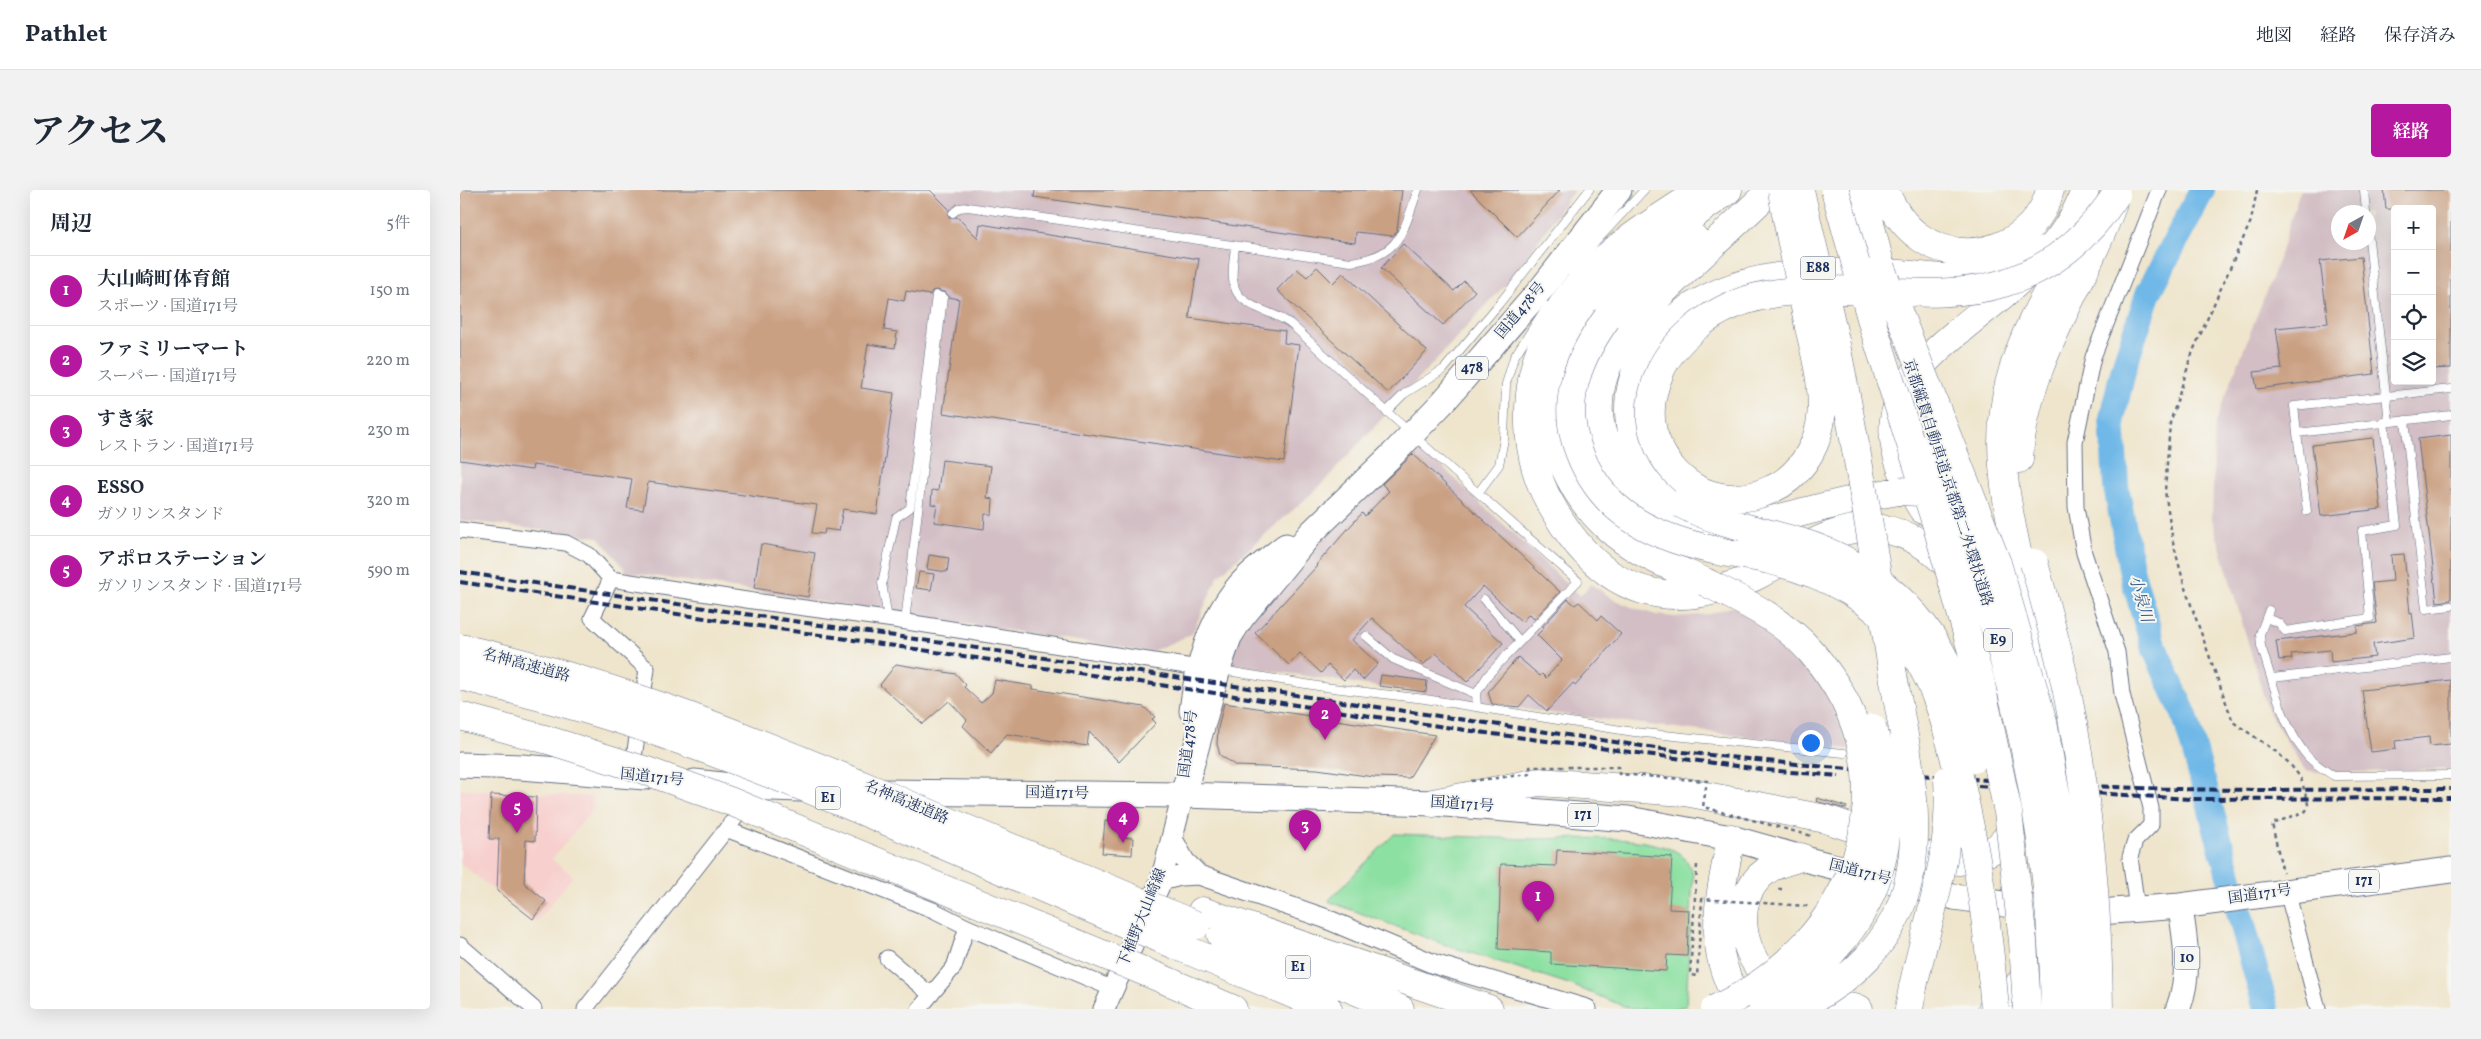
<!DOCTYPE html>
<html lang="ja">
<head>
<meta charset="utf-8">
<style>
	:root { --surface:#fff; --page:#f2f2f3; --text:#1f2937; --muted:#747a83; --line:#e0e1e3; --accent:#b5179e }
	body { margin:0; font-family:Vollkorn,"Noto Serif JP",serif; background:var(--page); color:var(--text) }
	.controls { position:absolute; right:15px; top:15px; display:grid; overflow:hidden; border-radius:5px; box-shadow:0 5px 20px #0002 }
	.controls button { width:45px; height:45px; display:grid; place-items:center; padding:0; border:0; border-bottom:1px solid var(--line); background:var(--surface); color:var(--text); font:25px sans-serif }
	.compass { position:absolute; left:1871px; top:15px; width:45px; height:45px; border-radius:50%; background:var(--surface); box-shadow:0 5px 20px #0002; rotate:220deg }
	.you { position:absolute; left:1350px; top:552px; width:18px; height:18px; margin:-12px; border:4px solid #fff; border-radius:50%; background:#1a73e8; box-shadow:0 0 0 8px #1a73e833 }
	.badge { display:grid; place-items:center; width:32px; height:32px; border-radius:50%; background:var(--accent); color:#fff; font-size:16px; font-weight:700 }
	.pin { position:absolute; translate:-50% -41px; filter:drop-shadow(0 1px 2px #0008) }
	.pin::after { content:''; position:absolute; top:26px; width:18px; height:15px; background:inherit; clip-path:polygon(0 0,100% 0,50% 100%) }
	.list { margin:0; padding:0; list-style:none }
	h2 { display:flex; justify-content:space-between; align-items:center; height:65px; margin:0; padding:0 20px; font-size:21px }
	h2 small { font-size:16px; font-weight:400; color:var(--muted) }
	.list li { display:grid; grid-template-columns:32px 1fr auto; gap:15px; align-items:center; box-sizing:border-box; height:70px; padding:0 20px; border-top:1px solid var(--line) }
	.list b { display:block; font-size:19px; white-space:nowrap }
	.list p { margin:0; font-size:16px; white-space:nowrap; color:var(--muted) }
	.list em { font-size:16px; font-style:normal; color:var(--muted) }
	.icon { flex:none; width:28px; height:28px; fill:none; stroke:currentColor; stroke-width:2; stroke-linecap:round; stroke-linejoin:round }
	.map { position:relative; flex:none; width:1991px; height:819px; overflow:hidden; border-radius:5px }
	header { display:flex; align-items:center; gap:30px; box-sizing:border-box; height:70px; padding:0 25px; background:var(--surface); border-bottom:1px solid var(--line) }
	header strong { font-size:24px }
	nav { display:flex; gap:28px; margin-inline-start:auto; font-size:18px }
	.intro { display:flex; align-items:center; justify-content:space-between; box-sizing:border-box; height:120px; padding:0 30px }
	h1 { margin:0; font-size:35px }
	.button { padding:12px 22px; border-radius:5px; background:var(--accent); color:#fff; font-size:18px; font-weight:700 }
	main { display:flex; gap:30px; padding:0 30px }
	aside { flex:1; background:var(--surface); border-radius:5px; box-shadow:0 5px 20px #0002 }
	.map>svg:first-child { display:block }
	.built { fill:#f7d0ce }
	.industrial { fill:#d2bec4; fill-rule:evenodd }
	.green { fill:#8ce0a1; stroke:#548880 }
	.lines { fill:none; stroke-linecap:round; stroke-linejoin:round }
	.river { stroke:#6fb8e7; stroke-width:26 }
	.building { fill:#caa083 }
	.service-casing { stroke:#656f84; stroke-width:9 }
	.minor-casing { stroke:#656f84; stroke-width:17 }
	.tertiary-casing { stroke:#656f84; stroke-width:21 }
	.secondary-casing { stroke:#656f84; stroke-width:23 }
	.primary-casing { stroke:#656f84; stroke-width:26 }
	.trunk-casing { stroke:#656f84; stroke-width:27 }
	.motorway-casing { stroke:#656f84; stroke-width:29 }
	.path { stroke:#656f84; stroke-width:2.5; stroke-dasharray:4 4; stroke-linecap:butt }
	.service { stroke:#fff; stroke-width:8 }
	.minor { stroke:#fff; stroke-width:15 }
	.tertiary { stroke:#fff; stroke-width:19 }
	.secondary { stroke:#fff; stroke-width:21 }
	.primary { stroke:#fff; stroke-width:24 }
	.trunk { stroke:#fff; stroke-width:25 }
	.motorway { stroke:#fff; stroke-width:28 }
	.rail { stroke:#1b2f5e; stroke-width:4; stroke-dasharray:8 4; stroke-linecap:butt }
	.motorway-bridge-casing { stroke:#656f84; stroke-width:29; stroke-linecap:butt }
	.path-bridge { stroke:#656f84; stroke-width:2.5; stroke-dasharray:4 4; stroke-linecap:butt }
	.motorway-bridge { stroke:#fff; stroke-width:28 }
	.labels { text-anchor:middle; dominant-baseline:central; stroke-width:4; stroke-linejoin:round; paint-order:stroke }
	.shield { fill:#f6f6f2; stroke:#5d6b8a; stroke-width:1 }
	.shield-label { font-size:14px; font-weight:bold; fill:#1b2f5e }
	.street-label { font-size:15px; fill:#1b2f5e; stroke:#f6f6f2 }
	.water-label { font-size:16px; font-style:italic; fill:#345887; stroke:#f6f6f2 }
</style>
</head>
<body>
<header>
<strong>Pathlet</strong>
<nav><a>地図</a><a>経路</a><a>保存済み</a></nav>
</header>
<div class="intro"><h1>アクセス</h1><a class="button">経路</a></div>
<main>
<aside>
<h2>周辺<small>5件</small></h2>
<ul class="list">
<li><span class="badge">1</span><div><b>大山崎町体育館</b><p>スポーツ · 国道171号</p></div><em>150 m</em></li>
<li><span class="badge">2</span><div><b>ファミリーマート</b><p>スーパー · 国道171号</p></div><em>220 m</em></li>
<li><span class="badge">3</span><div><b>すき家</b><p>レストラン · 国道171号</p></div><em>230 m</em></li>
<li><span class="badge">4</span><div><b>ESSO</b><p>ガソリンスタンド</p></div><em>320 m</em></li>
<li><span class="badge">5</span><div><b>アポロステーション</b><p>ガソリンスタンド · 国道171号</p></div><em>590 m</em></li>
</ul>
</aside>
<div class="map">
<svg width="1991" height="819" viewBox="0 0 1991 819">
	<rect width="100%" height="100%" fill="#f6f6f2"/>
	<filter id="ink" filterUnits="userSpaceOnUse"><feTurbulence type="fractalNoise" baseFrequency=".02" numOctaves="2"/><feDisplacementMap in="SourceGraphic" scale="10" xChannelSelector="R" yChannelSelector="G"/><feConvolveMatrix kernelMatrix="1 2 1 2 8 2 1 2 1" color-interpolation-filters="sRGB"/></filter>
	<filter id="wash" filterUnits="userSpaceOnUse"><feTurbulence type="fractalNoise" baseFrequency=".0096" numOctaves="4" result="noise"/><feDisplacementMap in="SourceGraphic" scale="20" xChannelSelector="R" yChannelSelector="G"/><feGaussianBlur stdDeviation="1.12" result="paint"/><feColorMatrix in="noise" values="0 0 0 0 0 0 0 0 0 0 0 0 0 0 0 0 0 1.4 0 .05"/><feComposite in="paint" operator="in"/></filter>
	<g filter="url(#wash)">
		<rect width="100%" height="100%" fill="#efe5cc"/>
		<path class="built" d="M0,599L133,607L132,615L135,617L92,669L113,686L76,733L0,673Z"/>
		<path class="industrial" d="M0,0H1114L1055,84L859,297L758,386L732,444L690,462L167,382L139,347L0,330Z
			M1840,0H1991V579L1865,583L1845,580L1808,521L1752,329L1755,233L1818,71ZM1935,19H1972V191H1935ZM1878,22H1908V52H1878Z
			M956,256L965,261L1120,406L1131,394L1153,409L1174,418L1196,425L1215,427L1250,424L1271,417L1282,418L1359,485L1390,559L1091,523L772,475L773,456L804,407Z"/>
		<path class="green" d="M934,644C980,645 1026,648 1072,649C1114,649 1175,644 1213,660C1223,664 1232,676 1233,686L1226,816L1213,819H1171L1109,794L983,754L868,711Z"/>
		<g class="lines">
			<path class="river" d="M1742,0L1688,104L1664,177L1652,228L1656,296L1672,383L1693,455L1725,526L1806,819"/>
		</g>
		<g id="blocks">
			<path class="building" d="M0,0H470L489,19V27H497L518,48L520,34L739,69L729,128L825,141L824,153L839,155L824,272L483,223L499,109L489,107L486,103L477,100L472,101L470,105L446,101L444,111L429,108L424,140L437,142L435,158L408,154L401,198L434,203L417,324L383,319L379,341L365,339L364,344L352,343L357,315L188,292L183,320L167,318L172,289L73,275L72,280L0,270Z
				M575,0H942L937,40L933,46L896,42L895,53L574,7Z
				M1010,0H1100L1057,47Z
				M1924,0H1991V178L1972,179V19H1926Z
				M943,54L994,101L1004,91L1015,101L983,135L921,78Z
				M1901,67L1914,184L1797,199L1794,182L1822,179L1816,138L1868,133L1860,71Z
				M857,77L873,93L883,83L967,161L928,203L817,100L837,79L847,87Z
				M1991,245V410L1977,412L1958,249Z
				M1913,248L1921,319L1861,326L1852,255Z
				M953,264L1100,402L1074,429L1069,424L1062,432L1023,396L1004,417L1043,453L1007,492L976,463L963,475L912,428L892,450L918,474L903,490L893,480L884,490L868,475L861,483L840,463L829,475L795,443L857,376L856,375L902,323L905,326L929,301L922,294Z
				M482,270L531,276L527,308L533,309L532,325L525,324L524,339L474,332L477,315L471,314L472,300L478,301Z
				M301,354L355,363L348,407L294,398Z
				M1944,364L1950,423L1952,422L1955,448L1913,454L1915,467L1871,472L1870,460L1831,464L1832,469L1819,470L1816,451L1897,442V436L1917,433L1912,393L1933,391L1931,365Z
				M469,365L489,368L487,382L467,379Z
				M459,382L474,384L471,400L456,398Z
				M1108,409L1115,415L1119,412L1138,430L1141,426L1161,444L1116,495L1113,493L1087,521L1069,505L1059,517L1032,514L1028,502L1058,467L1080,486L1082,484L1086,488L1102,470L1077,445L1084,438L1083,436Z
				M436,474L496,484L506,495L504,497L521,513L532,503L535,490L573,496V499L684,517L695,527L692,529L696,533L659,572L629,542L627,556L547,544L531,563L503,536L507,530L489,511L463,534L420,495Z
				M921,485L967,491L966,502L919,496Z
				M1991,490V554L1970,556L1969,547L1935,551L1936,559L1911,562L1902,500Z
				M764,513L975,545L949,588L914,587L857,579L776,576L760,565L757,554L758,538Z
				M31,605L76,607L75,651L66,650L64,693L86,711L73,729L37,701L39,649H29Z
				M1357,608L1387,617L1386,619L1356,611Z
				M645,631L660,632L659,647L673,648L672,665L642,663Z
				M1097,660L1212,667L1209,719L1229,720L1227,766L1207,765L1206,781L1091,774V762L1038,759L1041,674L1096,676Z"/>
		</g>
	</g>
	<g filter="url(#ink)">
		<use href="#blocks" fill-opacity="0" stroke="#656f84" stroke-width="1"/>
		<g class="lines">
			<defs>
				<path id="service" d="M1904,0L1906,22
					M493,23L499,18L508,17L891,72C941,66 943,41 958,0
					M1908,41L1929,232
					M775,56C774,69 769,92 778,104C792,121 818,122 833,136C927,223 1022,307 1118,391L1028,485L1016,504L1017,517
					M1112,83L1132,56L1184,0
					M1991,199L1834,216L1837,243L1991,225
					M926,222L944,204L984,179L1039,114L1129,0
					M1945,230L1966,419L1991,416
					M1837,243L1847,321
					M1018,303L1039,275L1044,249L1046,194L1054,167L1087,116
					M1024,409L1059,450
					M1809,420L1800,444L1801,456C1813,491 1821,532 1844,562C1851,572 1863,579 1874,586L1991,585
					M1806,428L1819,433L1825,441L1910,428L1902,341L1937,335L1924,232
					M428,429L422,393L436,328L450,318L476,105L483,107L445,432
					M906,446L933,469L1016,504
					M761,480L864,497L965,509L1174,542L1384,563
					M1812,488L1991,467"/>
				<path id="minor" d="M0,340L106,353L129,365L151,389L132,428L187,479L172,581
					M151,389L293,411L434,430L739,478
					M266,639L473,720L507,737L653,799
					M1827,701L1858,819
					M1677,719L1670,667L1675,651L1691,635V618L1662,504L1657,462L1624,363L1616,317L1615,252L1633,167L1699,0
					M0,755L74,819
					M427,768L471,805
					M125,819L287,613
					M459,819L494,777L507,737"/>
				<path id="tertiary" d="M712,647L725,671L739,685
					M701,691L720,686L739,685L864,728L974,774L1127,819"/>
				<path id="secondary" d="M644,819L701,691L723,605"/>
				<path id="primary" d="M1718,819C1731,784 1726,752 1720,716"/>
				<path id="trunk" d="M732,521C738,472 753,419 790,385C802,374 814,365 826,356
					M0,575L61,577L185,587
					M234,592L280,597L341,599
					M421,602L723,605L973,613L1168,629L1271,648L1352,671L1494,707L1580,719L1626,723L1720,716L1991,680
					M723,605L758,479L769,447L782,427L851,343L933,264L984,211L1082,98L1159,0"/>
				<path id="motorway" d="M1242,0C1182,40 1116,76 1086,145C1063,196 1062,263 1090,313C1128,382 1182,422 1263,398C1275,394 1288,391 1300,384C1331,367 1364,341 1401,338C1440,336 1471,355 1495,384
					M1311,0C1285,25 1258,50 1231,75C1172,130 1103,195 1160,281C1180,311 1214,334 1250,336C1283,339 1315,329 1347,321C1378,313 1408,306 1439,301
					M1402,0L1421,78
					M1424,0C1433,19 1443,36 1461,48C1507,80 1577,55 1590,0
					M1147,128L1192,84L1235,49
					M1559,269C1565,172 1621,103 1652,16
					M1221,314C1183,284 1164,254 1170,204C1174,174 1192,147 1216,128C1280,77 1363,82 1440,84C1457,85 1473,88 1490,88C1520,87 1554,77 1579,60
					M1463,320C1445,292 1425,251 1437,217C1448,184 1474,161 1501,139C1548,100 1605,61 1625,0
					M1245,392C1215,378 1182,366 1155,344C1095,295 1069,207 1114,138C1151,81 1214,40 1268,0
					M1595,536C1586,480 1571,425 1559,370C1546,312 1534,253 1549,194C1562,142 1590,97 1617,51
					M973,613L1078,592L1225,602L1366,629L1440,654L1472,668L1500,671L1514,669L1538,657L1550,644L1558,628L1562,610V576
					M1271,648C1259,712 1244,762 1284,819
					M1341,667C1329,671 1316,673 1306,681C1266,710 1283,776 1321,799C1343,813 1373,814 1399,819
					M742,721L1029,819
					M761,745L940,819
					M725,759L868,819
					M710,792L773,819
					M1449,819L1453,797
					M1532,819C1558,803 1570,782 1578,752"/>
			</defs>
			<use href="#service" class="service-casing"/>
			<use href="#minor" class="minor-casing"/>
			<use href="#tertiary" class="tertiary-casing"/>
			<use href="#secondary" class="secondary-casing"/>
			<use href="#primary" class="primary-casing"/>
			<use href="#trunk" class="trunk-casing"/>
			<use href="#motorway" class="motorway-casing"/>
			<path class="path" d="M1797,0L1791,31L1733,161L1710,233L1705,301L1713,352L1725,398L1773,532L1814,560L1829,573L1841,588L1848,614L1846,621L1812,634L1823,683
				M1318,699H1325"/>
			<use href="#service" class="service"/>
			<use href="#minor" class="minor"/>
			<use href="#tertiary" class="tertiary"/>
			<use href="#secondary" class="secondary"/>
			<use href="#primary" class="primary"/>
			<use href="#trunk" class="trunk"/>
			<use href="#motorway" class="motorway"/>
			<path class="rail" d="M0,382L1223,562C1366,578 1510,591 1654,597C1767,602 1879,599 1991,599
				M0,392L1026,543L1307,580L1379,586
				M1518,596L1731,609L1991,608"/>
			<defs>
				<path id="motorway-bridge" d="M1322,0L1325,19C1333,58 1341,97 1349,137C1356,167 1366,203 1360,235C1355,261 1337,288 1312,299C1293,308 1272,311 1252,305C1224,297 1204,274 1195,248C1187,226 1191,203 1200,182C1207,164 1221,150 1235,138C1319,67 1447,123 1544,93C1593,78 1629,46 1656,5
					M1375,0L1414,139L1476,333L1520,490L1548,622L1563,751L1567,819
					M1421,78L1537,373L1583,532L1603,645L1614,757L1615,819
					M1147,128C1120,166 1102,207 1116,253C1139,326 1198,350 1268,363C1281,365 1295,366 1309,370C1360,382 1408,404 1442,446C1477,490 1489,543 1501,595C1518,669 1529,744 1535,819
					M1473,254C1494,324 1523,392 1542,463C1573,579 1593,699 1595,819
					M1439,301L1460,302L1482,307
					M1221,314C1259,334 1300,340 1340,352C1412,374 1470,424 1496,495C1504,519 1508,545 1513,569
					M1574,373C1588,424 1603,476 1612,528C1630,624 1638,721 1639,819
					M1245,392C1283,411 1324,430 1352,463C1461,589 1397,754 1255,819
					M0,458C146,490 288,547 426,605C530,648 633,692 736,735
					M0,486C63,502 126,518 188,539C371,602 547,684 725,759
					M0,526L88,550L184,580L272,612L710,792
					M1453,797C1468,727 1493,664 1488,590
					M1303,819C1327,801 1353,784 1373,761C1430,700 1441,615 1412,538
					M1332,819C1388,796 1436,750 1449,689C1464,621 1443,546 1432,479C1415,371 1398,262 1376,155C1365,103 1351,52 1340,0"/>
			</defs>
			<use href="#motorway-bridge" class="motorway-bridge-casing"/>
			<path class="path-bridge" d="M1011,591L1070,584V577H1159V584L1247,591L1243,617L1352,646
				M1237,675L1230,785L1237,786L1242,709L1348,716"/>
			<use href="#motorway-bridge" class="motorway-bridge"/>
		</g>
	</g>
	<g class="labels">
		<g class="shield">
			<rect x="1340.5" y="66.5" width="35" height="23" rx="4"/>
			<rect x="996" y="166.5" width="32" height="23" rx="4"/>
			<rect x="1524" y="438.5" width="28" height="23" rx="4"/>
			<rect x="355.5" y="596.5" width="25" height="23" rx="4"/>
			<rect x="1108" y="613.5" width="30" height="23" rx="4"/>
			<rect x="1889" y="679.5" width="30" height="23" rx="4"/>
			<rect x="1714.5" y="756.5" width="25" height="23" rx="4"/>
			<rect x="825.5" y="765.5" width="25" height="23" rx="4"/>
		</g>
		<g class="shield-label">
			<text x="1358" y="78">E88</text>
			<text x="1012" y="178">478</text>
			<text x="1538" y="450">E9</text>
			<text x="368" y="608">E1</text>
			<text x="1123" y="625">171</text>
			<text x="1904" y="691">171</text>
			<text x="1727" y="768">10</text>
			<text x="838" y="777">E1</text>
		</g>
		<g class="street-label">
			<text transform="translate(1061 121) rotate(-50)">国道478号</text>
			<text transform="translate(1487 293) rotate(72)">京都縦貫自動車道;京都第二外環状道路</text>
			<text transform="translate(66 476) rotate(15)">名神高速道路</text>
			<text transform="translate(729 554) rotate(-83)">国道478号</text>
			<text transform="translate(192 588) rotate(6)">国道171号</text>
			<text transform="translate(597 604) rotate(1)">国道171号</text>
			<text transform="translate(446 613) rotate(23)">名神高速道路</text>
			<text transform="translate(1002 615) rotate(4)">国道171号</text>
			<text transform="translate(1400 683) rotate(14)">国道171号</text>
			<text transform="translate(1800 705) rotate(-8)">国道171号</text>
			<text transform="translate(683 728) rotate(-68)">下植野大山崎線</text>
		</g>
		<g class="water-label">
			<text transform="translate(1680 409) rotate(74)">小泉川</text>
		</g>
	</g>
</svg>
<div class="controls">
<button>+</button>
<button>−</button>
<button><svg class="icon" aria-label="locate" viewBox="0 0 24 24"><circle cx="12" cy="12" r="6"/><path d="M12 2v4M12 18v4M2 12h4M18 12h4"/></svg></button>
<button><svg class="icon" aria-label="layers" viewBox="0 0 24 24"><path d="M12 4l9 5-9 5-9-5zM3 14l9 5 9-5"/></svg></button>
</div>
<svg class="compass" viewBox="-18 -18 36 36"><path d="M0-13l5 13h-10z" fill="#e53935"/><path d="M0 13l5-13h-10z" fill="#747a83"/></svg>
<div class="you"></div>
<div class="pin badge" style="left:1078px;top:732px">1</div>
<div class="pin badge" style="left:865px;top:550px">2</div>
<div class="pin badge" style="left:845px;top:661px">3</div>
<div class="pin badge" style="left:663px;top:653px">4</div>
<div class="pin badge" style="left:57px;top:643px">5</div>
</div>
</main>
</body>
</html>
